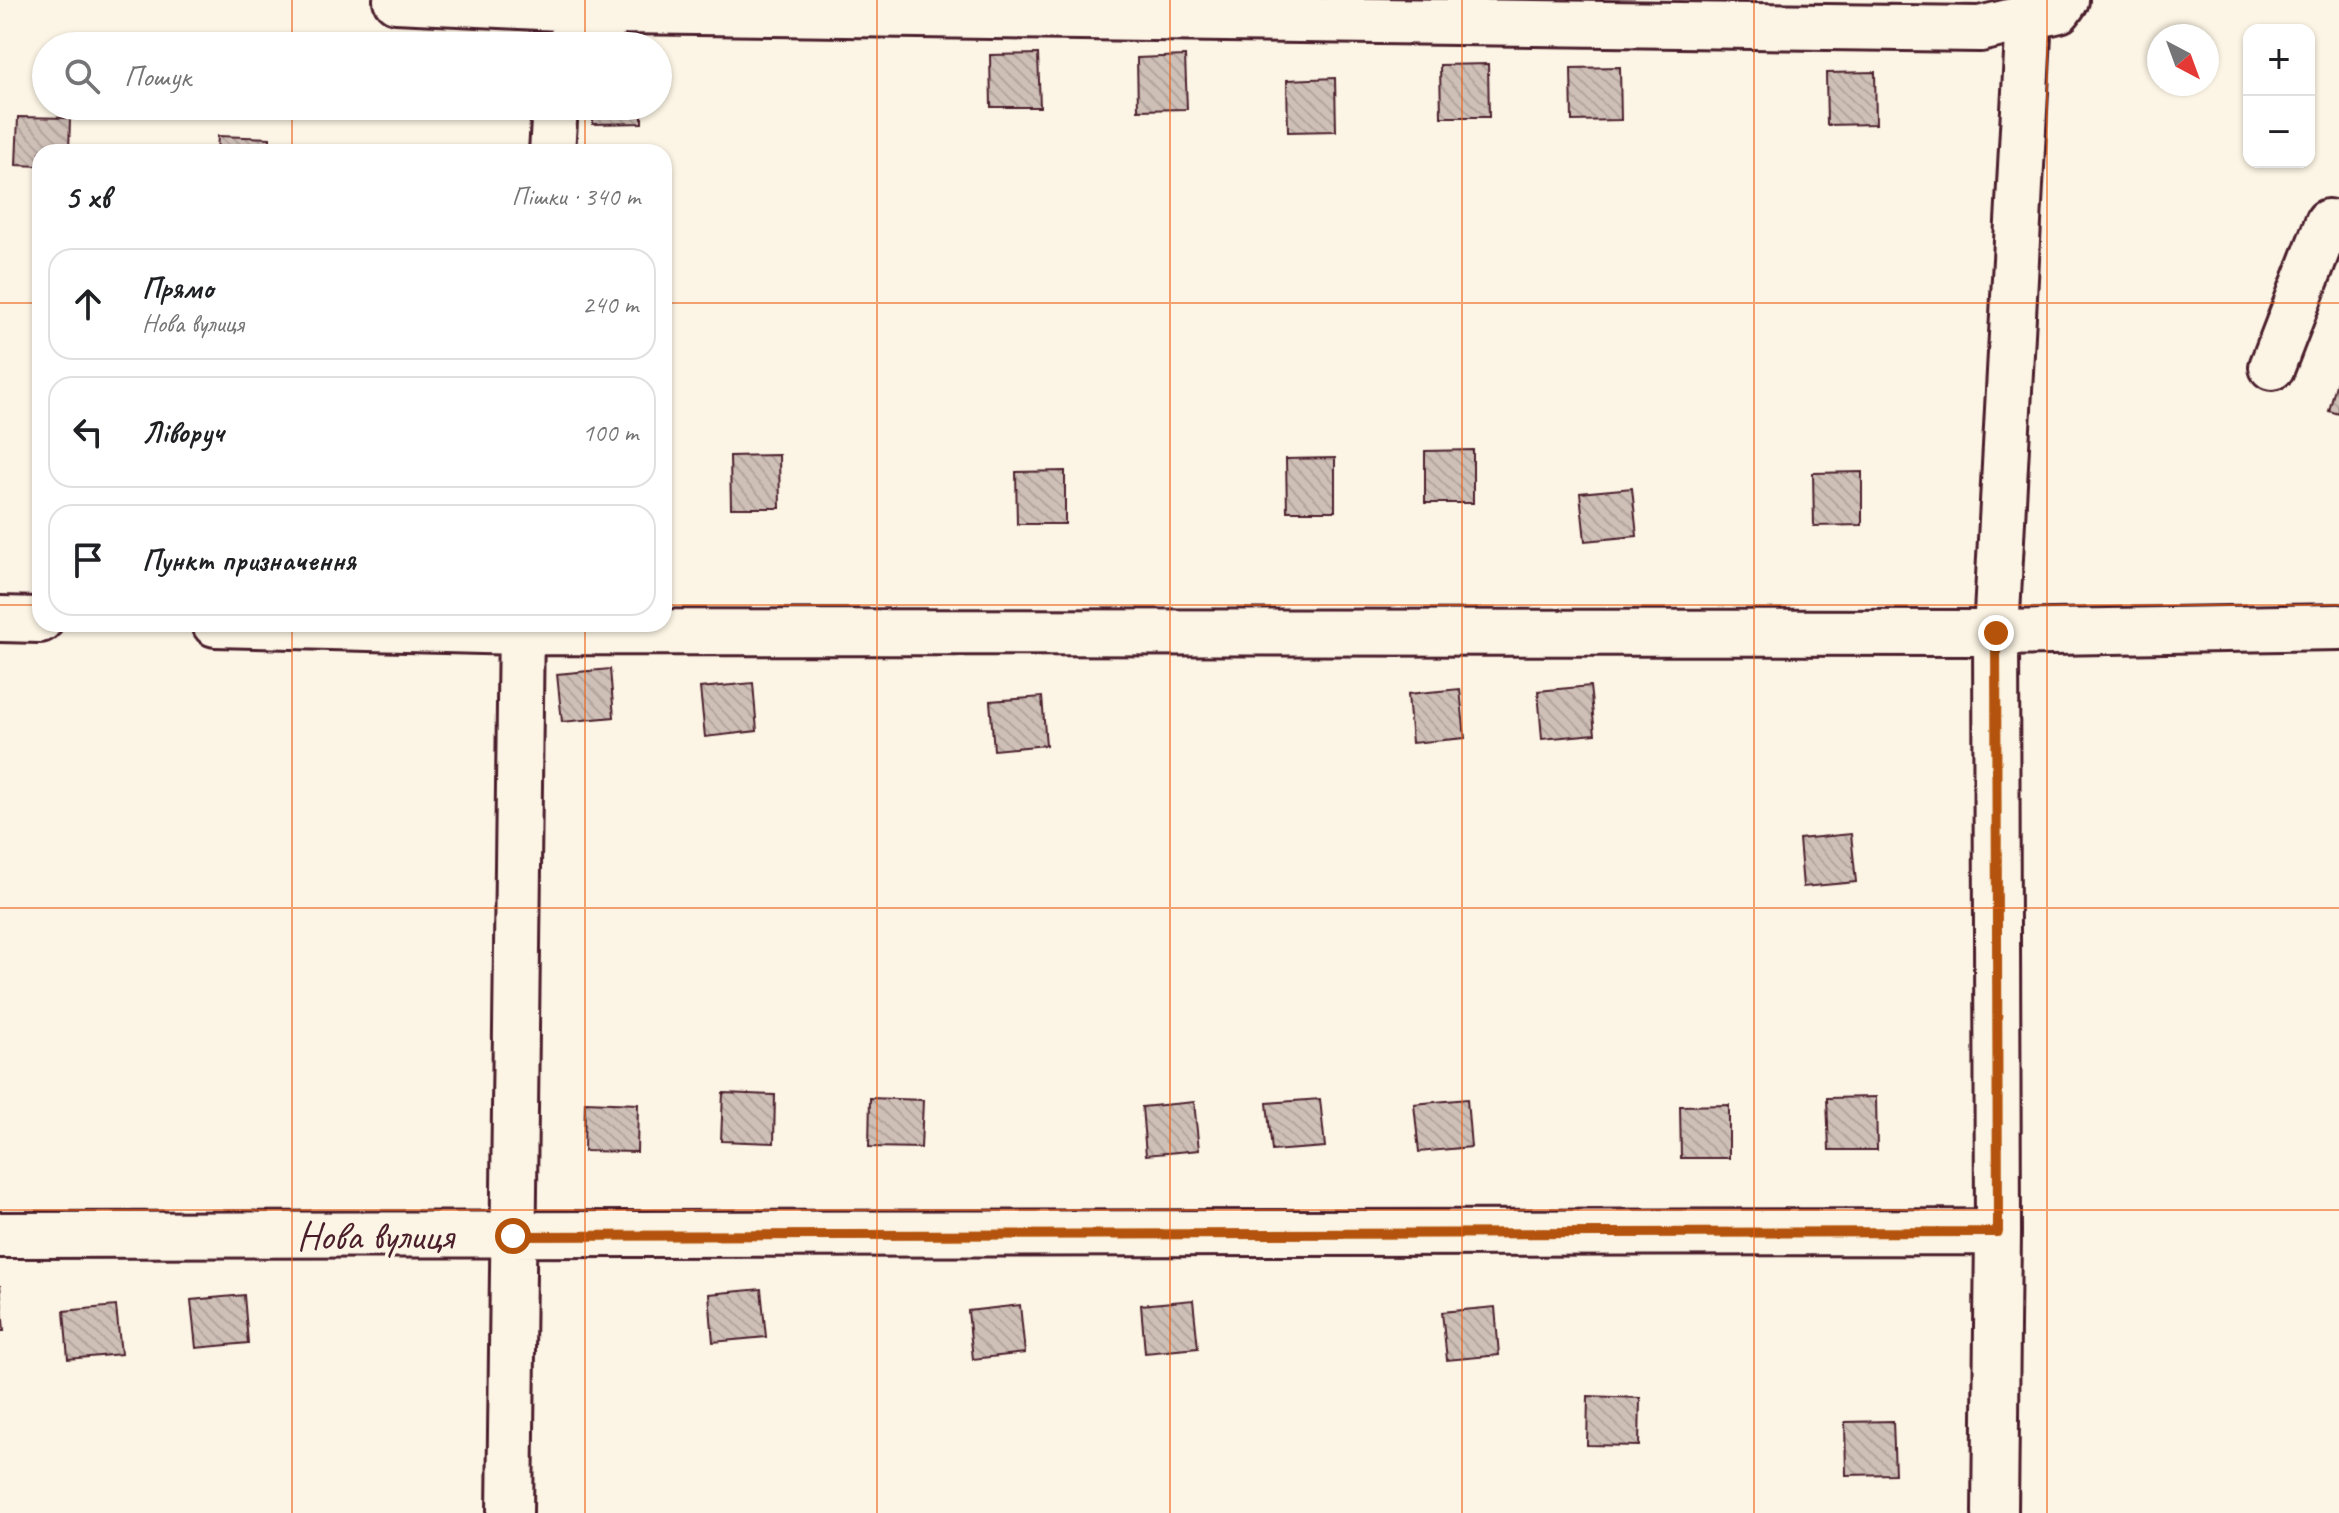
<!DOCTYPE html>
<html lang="uk">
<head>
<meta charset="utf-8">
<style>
	:root { --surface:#fff; --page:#f6f6f6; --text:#202124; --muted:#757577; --line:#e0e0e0 }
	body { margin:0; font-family:Caveat,sans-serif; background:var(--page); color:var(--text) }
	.controls { position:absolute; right:24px; top:24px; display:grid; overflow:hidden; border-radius:16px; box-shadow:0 2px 6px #0004 }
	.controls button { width:72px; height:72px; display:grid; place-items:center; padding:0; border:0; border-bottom:2px solid var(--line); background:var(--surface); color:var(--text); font:40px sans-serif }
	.compass { position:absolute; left:2147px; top:24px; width:72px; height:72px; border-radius:50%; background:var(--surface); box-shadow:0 2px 6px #0004; rotate:139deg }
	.stop { position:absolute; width:24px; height:24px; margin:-18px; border:6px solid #b45309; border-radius:50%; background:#fff }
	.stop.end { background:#b45309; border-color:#fff; box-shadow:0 2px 8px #0008 }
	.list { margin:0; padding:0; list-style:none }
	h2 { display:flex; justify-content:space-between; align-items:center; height:104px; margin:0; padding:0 32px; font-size:34px }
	h2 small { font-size:26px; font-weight:400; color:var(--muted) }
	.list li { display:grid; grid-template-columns:52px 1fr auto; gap:24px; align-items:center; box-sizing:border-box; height:112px; margin:0 16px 16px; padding:0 16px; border:2px solid var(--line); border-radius:24px }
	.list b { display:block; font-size:30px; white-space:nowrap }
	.list p { margin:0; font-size:26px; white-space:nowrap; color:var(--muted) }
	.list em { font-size:26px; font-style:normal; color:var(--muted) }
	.icon { flex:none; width:44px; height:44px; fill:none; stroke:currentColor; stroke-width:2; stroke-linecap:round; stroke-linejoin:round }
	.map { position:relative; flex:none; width:2339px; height:1513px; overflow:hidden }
	.search { position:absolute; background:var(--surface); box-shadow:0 2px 6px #0004; left:32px; top:32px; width:640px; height:88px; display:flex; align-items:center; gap:20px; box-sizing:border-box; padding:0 28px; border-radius:44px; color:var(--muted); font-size:30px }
	.panel { position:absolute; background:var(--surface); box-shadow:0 2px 6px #0004; left:32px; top:144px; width:640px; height:488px; border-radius:24px }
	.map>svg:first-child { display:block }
	.building { fill:url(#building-back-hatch); stroke:#4a1f2b; stroke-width:2 }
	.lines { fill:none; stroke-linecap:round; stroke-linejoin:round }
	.minor-casing { stroke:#4a1f2b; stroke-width:50 }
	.minor { stroke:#fcf5e5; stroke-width:44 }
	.route { stroke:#b45309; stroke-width:10 }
	.grid { fill:none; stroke:#e8590c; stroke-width:2; stroke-opacity:0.55 }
	.labels { text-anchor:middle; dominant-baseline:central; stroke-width:7; stroke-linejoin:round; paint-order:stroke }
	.street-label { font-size:40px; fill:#4a1f2b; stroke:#fcf5e5 }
</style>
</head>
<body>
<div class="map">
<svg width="2339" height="1513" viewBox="0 0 2339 1513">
	<defs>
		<pattern id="building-back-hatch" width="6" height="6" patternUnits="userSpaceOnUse" patternTransform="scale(2)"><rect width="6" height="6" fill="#cfc0b7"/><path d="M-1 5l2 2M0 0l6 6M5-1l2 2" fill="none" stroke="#b3a59e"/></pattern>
	</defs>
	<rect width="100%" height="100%" fill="#fcf5e5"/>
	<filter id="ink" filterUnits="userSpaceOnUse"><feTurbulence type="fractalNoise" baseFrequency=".0125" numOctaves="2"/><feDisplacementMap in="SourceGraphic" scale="16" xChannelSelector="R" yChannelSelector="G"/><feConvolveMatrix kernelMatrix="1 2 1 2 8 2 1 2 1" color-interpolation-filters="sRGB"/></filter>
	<g filter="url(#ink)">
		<path class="building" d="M1038,54L1040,107H991L990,55Z
			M1185,56L1187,109L1138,110L1137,58Z
			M1488,64L1489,117H1441L1440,65Z
			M1620,67L1621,120L1572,121L1571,68Z
			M1875,72L1876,124L1827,125L1826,73Z
			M1335,78L1336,131L1288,132L1287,80Z
			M593,106H642V123L593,124Z
			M18,117L70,118L69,152H40V166L16,165Z
			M218,136L270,138V152H217Z
			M2339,373V414L2329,411Z
			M1473,450V503H1425V451Z
			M779,455L780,508H731L730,456Z
			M1335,458V511H1287L1286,459Z
			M1065,471V524H1017L1016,472Z
			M1862,472V525L1814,526L1813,473Z
			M1632,488L1637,536L1585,541L1580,493Z
			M610,669L614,717L562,722L557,674Z
			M753,683L757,731L705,737L700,688Z
			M1590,686L1595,734L1542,739L1538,691Z
			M1460,689L1465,738L1412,743L1408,694Z
			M1042,697L1046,745L994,750L990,701Z
			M1851,834L1856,882L1803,887L1799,839Z
			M723,1093L775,1095L774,1143L721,1141Z
			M1876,1097L1877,1150H1829L1827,1098Z
			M870,1098L923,1100L921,1148L869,1147Z
			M1320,1099L1325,1147L1272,1151L1267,1103Z
			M1467,1099L1471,1147L1419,1152L1414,1104Z
			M585,1102L638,1104L637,1152L584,1151Z
			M1194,1102L1199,1150L1146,1155L1142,1107Z
			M1729,1105V1158H1681L1680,1106Z
			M0,1285L4,1331H0Z
			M761,1289L766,1337L713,1342L709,1294Z
			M244,1295L248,1343L196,1348L191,1300Z
			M1193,1300L1198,1348L1145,1353L1141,1305Z
			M1020,1305L1025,1353L973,1359L968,1311Z
			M116,1306L121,1354L68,1359L64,1311Z
			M1495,1307L1499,1355L1447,1360L1442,1312Z
			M1588,1396L1640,1398L1639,1446L1587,1445Z
			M1893,1421L1895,1474L1846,1475L1845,1422Z"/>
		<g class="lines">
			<defs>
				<path id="minor" d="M396,0L620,11L1980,29L2059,10L2066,0
					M567,46L620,11
					M552,152L555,106
					M2272,367L2328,222L2339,226
					M0,619L40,620
					M215,624L520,632L1996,633L2339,627
					M0,1235L1998,1232
					M510,1513L521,624
					M1995,1513L1998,1232L1996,633L2029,17"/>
			</defs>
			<use href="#minor" class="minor-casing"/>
			<use href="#minor" class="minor"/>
		</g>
	</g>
	<g class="lines" filter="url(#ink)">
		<path class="route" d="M513,1236L1998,1232L1996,633"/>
	</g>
	<path class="grid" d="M292,0V46M585,0V46M877,0V1513M1170,0V1513M1462,0V1513M1754,0V1513M2047,0V1513M292,106V152M585,106V152M0,303H40M664,303H2339M0,605H40M664,605H2339M292,624V1513M585,624V1513M0,908H2339M0,1210H2339"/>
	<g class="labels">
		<g class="street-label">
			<text x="375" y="1236">Нова вулиця</text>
		</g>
	</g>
</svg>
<div class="controls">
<button>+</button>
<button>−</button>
</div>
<svg class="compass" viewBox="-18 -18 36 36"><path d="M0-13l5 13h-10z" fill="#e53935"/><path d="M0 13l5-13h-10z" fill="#757577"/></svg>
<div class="stop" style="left:513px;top:1236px"></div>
<div class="stop end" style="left:1996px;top:633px"></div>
<div class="search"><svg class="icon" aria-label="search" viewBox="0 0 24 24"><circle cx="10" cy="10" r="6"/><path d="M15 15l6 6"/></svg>Пошук</div>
<section class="panel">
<h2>5 хв<small>Пішки · 340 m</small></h2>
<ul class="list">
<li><svg class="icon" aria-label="ahead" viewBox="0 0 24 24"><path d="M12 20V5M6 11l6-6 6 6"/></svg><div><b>Прямо</b><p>Нова вулиця</p></div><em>240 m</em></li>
<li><svg class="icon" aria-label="left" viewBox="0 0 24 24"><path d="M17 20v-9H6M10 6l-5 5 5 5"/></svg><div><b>Ліворуч</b></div><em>100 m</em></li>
<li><svg class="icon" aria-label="arrive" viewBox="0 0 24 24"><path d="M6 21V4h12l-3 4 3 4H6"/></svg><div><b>Пункт призначення</b></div></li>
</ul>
</section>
</div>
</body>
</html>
